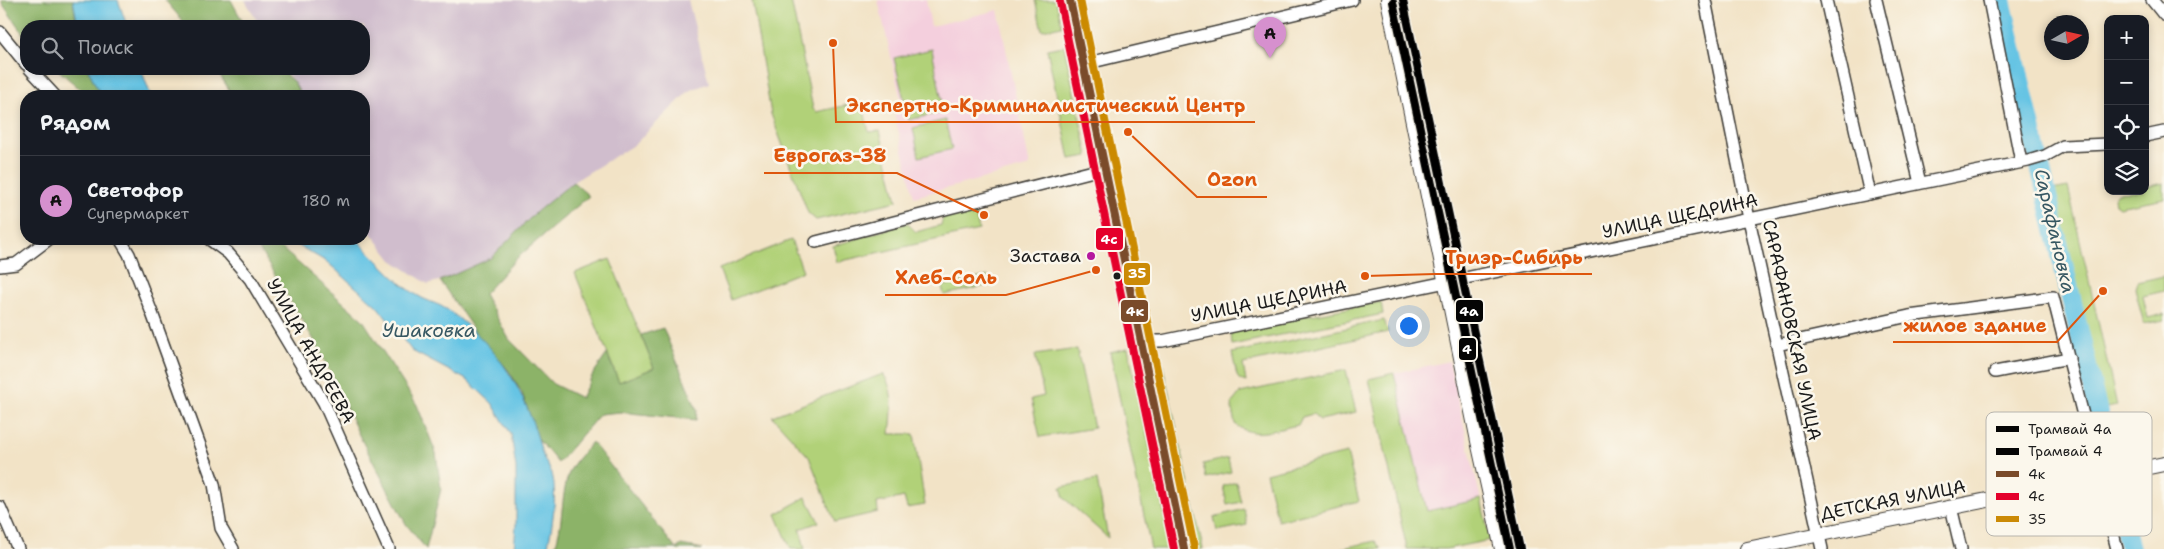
<!DOCTYPE html>
<html lang="ru">
<head>
<meta charset="utf-8">
<style>
	:root { --surface:#171b24; --page:#20242c; --text:#f1f3f6; --muted:#9ea1a6; --line:#363941; --accent:#d690ce }
	body { margin:0; font-family:"Shantell Sans",sans-serif; background:var(--page); color:var(--text) }
	.controls { position:absolute; right:15px; top:15px; display:grid; overflow:hidden; border-radius:10px; box-shadow:0 2px 8px #0003 }
	.controls button { width:45px; height:45px; display:grid; place-items:center; padding:0; border:0; border-bottom:1px solid var(--line); background:var(--surface); color:var(--text); font:25px sans-serif }
	.compass { position:absolute; left:2044px; top:15px; width:45px; height:45px; border-radius:50%; background:var(--surface); box-shadow:0 2px 8px #0003; rotate:81deg }
	.you { position:absolute; left:1408px; top:325px; width:18px; height:18px; margin:-12px; border:4px solid #fff; border-radius:50%; background:#1a73e8; box-shadow:0 0 0 8px #1a73e833 }
	.badge { display:grid; place-items:center; width:32px; height:32px; border-radius:50%; background:var(--accent); color:#111; font-size:16px; font-weight:700 }
	.pin { position:absolute; translate:-50% -41px; filter:drop-shadow(0 1px 2px #0008) }
	.pin::after { content:''; position:absolute; top:26px; width:18px; height:15px; background:inherit; clip-path:polygon(0 0,100% 0,50% 100%) }
	.list { margin:0; padding:0; list-style:none }
	h2 { display:flex; justify-content:space-between; align-items:center; height:65px; margin:0; padding:0 20px; font-size:21px }
	h2 small { font-size:16px; font-weight:400; color:var(--muted) }
	.list li { display:grid; grid-template-columns:32px 1fr auto; gap:15px; align-items:center; box-sizing:border-box; height:90px; padding:0 20px; border-top:1px solid var(--line) }
	.list b { display:block; font-size:19px; white-space:nowrap }
	.list p { margin:0; font-size:16px; white-space:nowrap; color:var(--muted) }
	.list em { font-size:16px; font-style:normal; color:var(--muted) }
	.icon { flex:none; width:28px; height:28px; fill:none; stroke:currentColor; stroke-width:2; stroke-linecap:round; stroke-linejoin:round }
	.map { position:relative; flex:none; width:2164px; height:549px; overflow:hidden }
	.search { position:absolute; background:var(--surface); box-shadow:0 2px 8px #0003; left:20px; top:20px; width:350px; height:55px; display:flex; align-items:center; gap:12px; box-sizing:border-box; padding:0 18px; border-radius:20px; color:var(--muted); font-size:19px }
	.panel { position:absolute; background:var(--surface); box-shadow:0 2px 8px #0003; left:20px; top:90px; width:350px; height:155px; border-radius:20px }
	.map>svg:first-child { display:block }
	.built { fill:#f4cfdd }
	.industrial { fill:#d0bdcd }
	.green { fill:#b1d178; stroke:#66764a }
	.forest { fill:#8cb368; stroke:#546842 }
	.water { fill:#66c4e4; stroke:#417080 }
	.lines { fill:none; stroke-linecap:round; stroke-linejoin:round }
	.river { stroke:#66c4e4; stroke-width:20 }
	.minor-casing { stroke:#3c3a36; stroke-width:14 }
	.tertiary-casing { stroke:#3c3a36; stroke-width:16 }
	.primary-casing { stroke:#3c3a36; stroke-width:20 }
	.minor { stroke:#fff; stroke-width:11 }
	.tertiary { stroke:#fff; stroke-width:14 }
	.primary { stroke:#fbbb8d; stroke-width:18 }
	.bus-1-casing { stroke:#fbf7ec; stroke-width:11 }
	.bus-2-casing { stroke:#fbf7ec; stroke-width:11 }
	.bus-3-casing { stroke:#fbf7ec; stroke-width:11 }
	.bus-1 { stroke:#7a4b2a; stroke-width:8 }
	.bus-2 { stroke:#e4002b; stroke-width:8 }
	.bus-3 { stroke:#cb8a06; stroke-width:8 }
	.tram-1-casing { stroke:#fbf7ec; stroke-width:11 }
	.tram-2-casing { stroke:#fbf7ec; stroke-width:11 }
	.tram-1 { stroke:#050505; stroke-width:8 }
	.tram-2 { stroke:#050505; stroke-width:8 }
	.poi-dot { fill:#b5179e; stroke:#fbf7ec; stroke-width:2 }
	.bus-dot { fill:#1c1c1c; stroke:#fbf7ec; stroke-width:2 }
	.labels { text-anchor:middle; dominant-baseline:central; stroke-width:5; stroke-linejoin:round; paint-order:stroke }
	.street-label { font-size:18px; fill:#1c1c1c; stroke:#fbf7ec }
	.poi-label { font-size:18px; fill:#1c1c1c; stroke:#fbf7ec; text-anchor:end }
	.water-label { font-size:19px; font-style:italic; fill:#365762; stroke:#fbf7ec }
	.key { fill:#fbf7ec; stroke:#b8b5ae; stroke-width:1 }
	.key-label { font-size:14px; fill:#1c1c1c }
	.leader { fill:none; stroke:#de560d; stroke-width:2 }
	.callout-dot { fill:#de560d; stroke:#fbf7ec; stroke-width:2 }
	.callout-label { font-size:19px; text-anchor:middle; font-weight:bold; fill:#de560d; stroke:#fbf7ec; stroke-width:5; stroke-linejoin:round; paint-order:stroke }
	.line-badge { stroke:#fbf7ec; stroke-width:2 }
	.badge-label { font-size:14px; text-anchor:middle; font-weight:bold; fill:#fff }
</style>
</head>
<body>
<div class="map">
<svg width="2164" height="549" viewBox="0 0 2164 549">
	<rect width="100%" height="100%" fill="#fbf7ec"/>
	<filter id="ink" filterUnits="userSpaceOnUse"><feTurbulence type="fractalNoise" baseFrequency=".02" numOctaves="2"/><feDisplacementMap in="SourceGraphic" scale="10" xChannelSelector="R" yChannelSelector="G"/><feConvolveMatrix kernelMatrix="1 2 1 2 8 2 1 2 1" color-interpolation-filters="sRGB"/></filter>
	<filter id="wash" filterUnits="userSpaceOnUse"><feTurbulence type="fractalNoise" baseFrequency=".0096" numOctaves="4" result="noise"/><feDisplacementMap in="SourceGraphic" scale="20" xChannelSelector="R" yChannelSelector="G"/><feGaussianBlur stdDeviation="1.12" result="paint"/><feColorMatrix in="noise" values="0 0 0 0 0 0 0 0 0 0 0 0 0 0 0 0 0 1.4 0 .05"/><feComposite in="paint" operator="in"/></filter>
	<g filter="url(#wash)">
		<rect width="100%" height="100%" fill="#f2e3c6"/>
		<path class="built" d="M878,0H926L931,26L998,10L1030,166L914,197L894,112L903,109Z
			M1449,361L1490,540L1446,549H1407L1369,379Z"/>
		<path class="industrial" d="M245,0H688L709,83L689,91L635,144L573,182L535,213L491,258L446,279L428,284L392,260L364,224V96H301L294,82L284,69H364V26H260Z"/>
		<path class="green" d="M752,0H791L813,109L816,112L862,102L869,132L880,131L897,201L816,220L808,213L771,114Z
			M1035,0H1056L1062,26L1042,30Z
			M1064,46L1088,156L1070,159L1047,49Z
			M932,49L944,112L909,120L894,58Z
			M945,120L952,149L919,157L913,128Z
			M2164,183V198L2119,207L2115,204L2114,197L2117,193L2145,191V187Z
			M2068,187L2117,406L2101,409L2047,191Z
			M974,208L979,230L837,262L833,246L907,223L916,232L941,225L944,215Z
			M791,240L803,271L731,300L719,269Z
			M610,259L654,368L619,382L575,273Z
			M988,276L990,285L944,295L942,286Z
			M2164,276V291L2143,296L2148,318L2164,314V320L2144,324L2135,288L2137,282Z
			M1381,302L1383,314L1232,345L1231,333L1235,329Z
			M1384,320L1388,332L1243,364L1246,382L1240,380L1237,376L1232,353Z
			M1128,348L1172,549H1151L1110,352Z
			M1077,349L1094,428L1040,437L1031,399L1044,396L1035,355Z
			M1153,354L1161,357L1203,549H1195Z
			M1346,370L1356,412L1320,420L1313,414L1302,417L1298,425C1276,429 1253,440 1235,424L1231,404L1240,393Z
			M1394,373L1427,511L1481,499L1490,540L1446,549H1407L1369,379Z
			M883,374C895,389 892,416 890,434H914L925,505L907,508L904,497L877,503L878,512L835,522L809,457L772,416Z
			M1347,453L1359,501L1278,521L1266,473Z
			M1228,458L1231,472L1206,478L1203,464Z
			M1097,480L1108,538L1064,498L1061,487Z
			M1236,482L1241,502L1227,505L1223,486Z
			M806,497L819,522L800,529L805,549H791L776,514Z
			M1244,509L1247,525L1217,531L1214,517Z
			M1375,541L1381,549H1338Z"/>
		<path class="forest" d="M2,0H73L77,26H26V38L2,3Z
			M165,0H231L245,26H187Z
			M57,69H88L101,96H88Z
			M216,69H279L294,82L301,96H233Z
			M573,182L589,196L516,259L484,294L509,339L553,384L581,398L593,374L607,354L619,382L654,368L641,335L663,328L697,410L696,420L621,412L600,414L558,463L538,439L522,393L509,371L479,337L440,281L491,258L535,213Z
			M253,239H271L363,320L417,405L436,453L441,489L426,549L406,524L360,437L317,345Z
			M592,442L676,549L681,545L703,549H554C564,525 560,498 569,473C573,462 585,451 592,442Z"/>
		<path class="water" d="M73,0H118L127,26H78Z
			M88,69H141L151,96H101Z
			M287,239H356C375,257 393,279 415,294C425,301 438,303 448,310C501,349 526,391 542,453C544,461 549,466 552,473C558,494 552,529 547,549H514L516,525V468L511,434L492,403L467,380L412,351L377,306L327,262Z"/>
		<g class="lines">
			<path class="river" d="M2001,0L2130,549"/>
		</g>
	</g>
	<g filter="url(#ink)">
		<g class="lines">
			<defs>
				<path id="minor" d="M1705,0L1749,219L1822,549
					M1826,0L1870,194
					M1876,0L1920,183
					M1989,0L2021,162
					M2152,0L2164,15
					M0,32L26,64
					M1084,64L1352,0
					M30,69L55,96
					M2145,136L2164,132
					M120,239L129,254L152,313L214,484L221,528L233,549
					M209,239L228,253L250,279L324,403L389,549
					M816,242L1105,168
					M0,266L16,264L49,239
					M1141,341H1162L2028,161L2045,156L2063,146L2108,144
					M1777,345L1909,316L2053,297L2117,549
					M1995,372L2069,358
					M0,507L18,549
					M1951,507L1961,549"/>
				<path id="tertiary" d="M1388,0L1478,441L1502,549
					M1747,549L2164,464"/>
				<path id="primary" d="M1070,0L1184,549"/>
			</defs>
			<use href="#minor" class="minor-casing"/>
			<use href="#tertiary" class="tertiary-casing"/>
			<use href="#primary" class="primary-casing"/>
			<use href="#minor" class="minor"/>
			<use href="#tertiary" class="tertiary"/>
			<use href="#primary" class="primary"/>
			<defs>
				<path id="bus-1" d="M1070,0L1184,549"/>
				<path id="bus-2" d="M1060,2L1174,549"/>
				<path id="bus-3" d="M1080,0L1194,547"/>
			</defs>
			<use href="#bus-1" class="bus-1-casing"/>
			<use href="#bus-2" class="bus-2-casing"/>
			<use href="#bus-3" class="bus-3-casing"/>
			<use href="#bus-1" class="bus-1"/>
			<use href="#bus-2" class="bus-2"/>
			<use href="#bus-3" class="bus-3"/>
			<defs>
				<path id="tram-1" d="M1403,0L1520,549"/>
				<path id="tram-2" d="M1393,2L1510,549"/>
			</defs>
			<use href="#tram-1" class="tram-1-casing"/>
			<use href="#tram-2" class="tram-2-casing"/>
			<use href="#tram-1" class="tram-1"/>
			<use href="#tram-2" class="tram-2"/>
		</g>
	</g>
	<circle class="poi-dot" cx="1091" cy="256" r="5"/>
	<circle class="bus-dot" cx="1117" cy="276" r="4.5"/>
	<g class="labels">
		<g class="street-label">
			<text transform="translate(1680 216) rotate(-12)">УЛИЦА ЩЕДРИНА</text>
			<text transform="translate(1269 301) rotate(-11)">УЛИЦА ЩЕДРИНА</text>
			<text transform="translate(1792 330) rotate(78)">САРАФАНОВСКАЯ УЛИЦА</text>
			<text transform="translate(311 351) rotate(61)">УЛИЦА АНДРЕЕВА</text>
			<text transform="translate(1893 500) rotate(-11)">ДЕТСКАЯ УЛИЦА</text>
		</g>
		<g class="poi-label">
			<text x="1081" y="256">Застава</text>
		</g>
		<g class="water-label">
			<text transform="translate(2055 231) rotate(77)">Сарафановка</text>
			<text x="429" y="330">Ушаковка</text>
		</g>
	</g>
	<rect x="1986" y="412" width="166" height="124" rx="8" class="key"/>
	<rect x="1996" y="426" width="23" height="6" fill="#050505"/>
	<rect x="1996" y="448" width="23" height="7" fill="#050505"/>
	<rect x="1996" y="471" width="23" height="6" fill="#7a4b2a"/>
	<rect x="1996" y="493" width="23" height="7" fill="#e4002b"/>
	<rect x="1996" y="516" width="23" height="6" fill="#cb8a06"/>
	<g class="key-label">
		<text x="2028" y="434">Трамвай 4a</text>
		<text x="2028" y="456">Трамвай 4</text>
		<text x="2028" y="479">4к</text>
		<text x="2028" y="501">4с</text>
		<text x="2028" y="524">35</text>
	</g>
	<path class="leader" d="M833 43L836 122H1255M984 215L897 173H764M1128 132L1197 197H1267M1365 276L1435 274H1592M1096 270L1006 295H885M2103 291L2057 342H1893"/>
	<g class="callout-dot">
		<circle cx="833" cy="43" r="5"/>
		<circle cx="984" cy="215" r="5"/>
		<circle cx="1128" cy="132" r="5"/>
		<circle cx="1365" cy="276" r="5"/>
		<circle cx="1096" cy="270" r="5"/>
		<circle cx="2103" cy="291" r="5"/>
	</g>
	<g class="callout-label">
		<text x="1046" y="112">Экспертно-Криминалистический Центр</text>
		<text x="830" y="162">Еврогаз-38</text>
		<text x="1232" y="186">Ozon</text>
		<text x="1514" y="264">Триэр-Сибирь</text>
		<text x="946" y="284">Хлеб-Соль</text>
		<text x="1975" y="332">жилое здание</text>
	</g>
	<g class="line-badge">
		<rect x="1095" y="227" width="29" height="24" rx="5" fill="#e4002b"/>
		<rect x="1123" y="262" width="28" height="24" rx="5" fill="#cb8a06"/>
		<rect x="1455" y="299" width="29" height="24" rx="5" fill="#050505"/>
		<rect x="1120" y="299" width="29" height="24" rx="5" fill="#7a4b2a"/>
		<rect x="1458" y="337" width="19" height="24" rx="5" fill="#050505"/>
	</g>
	<g class="badge-label">
		<text x="1109" y="244">4с</text>
		<text x="1137" y="278">35</text>
		<text x="1469" y="316">4a</text>
		<text x="1135" y="316">4к</text>
		<text x="1467" y="354">4</text>
	</g>
</svg>
<div class="controls">
<button>+</button>
<button>−</button>
<button><svg class="icon" aria-label="locate" viewBox="0 0 24 24"><circle cx="12" cy="12" r="6"/><path d="M12 2v4M12 18v4M2 12h4M18 12h4"/></svg></button>
<button><svg class="icon" aria-label="layers" viewBox="0 0 24 24"><path d="M12 4l9 5-9 5-9-5zM3 14l9 5 9-5"/></svg></button>
</div>
<svg class="compass" viewBox="-18 -18 36 36"><path d="M0-13l5 13h-10z" fill="#e53935"/><path d="M0 13l5-13h-10z" fill="#9ea1a6"/></svg>
<div class="you"></div>
<div class="pin badge" style="left:1270px;top:58px">A</div>
<div class="search"><svg class="icon" aria-label="search" viewBox="0 0 24 24"><circle cx="10" cy="10" r="6"/><path d="M15 15l6 6"/></svg>Поиск</div>
<section class="panel">
<h2>Рядом<small></small></h2>
<ul class="list">
<li><span class="badge">A</span><div><b>Светофор</b><p>Супермаркет</p></div><em>180 m</em></li>
</ul>
</section>
</div>
</body>
</html>
